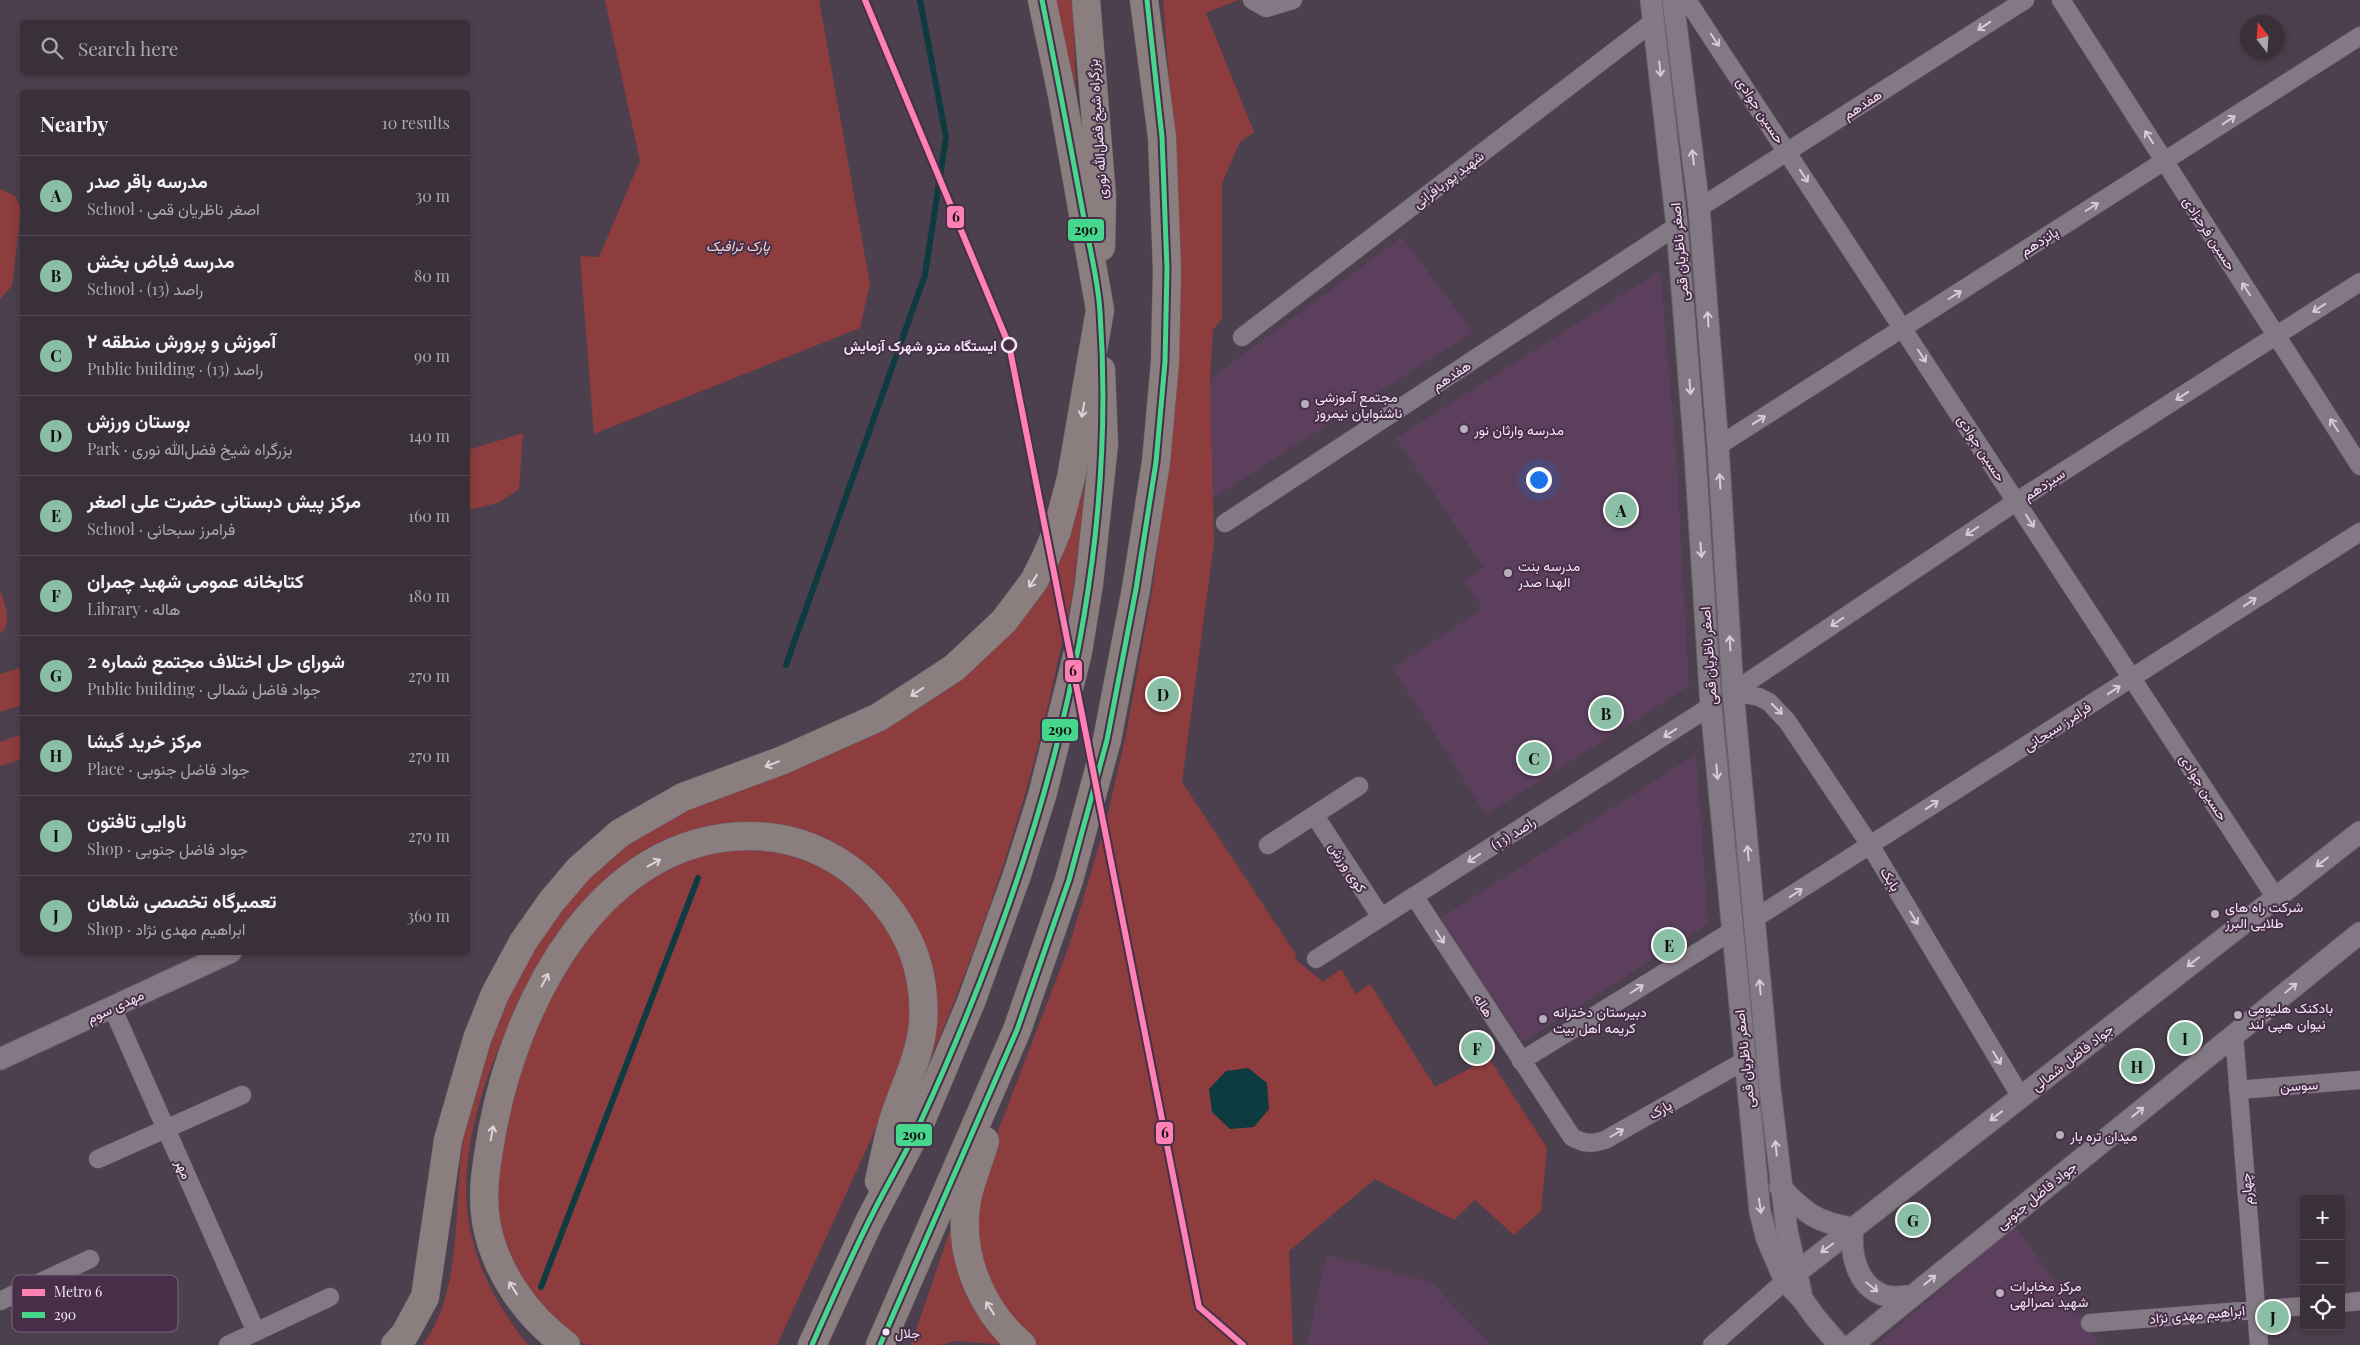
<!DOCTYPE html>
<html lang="en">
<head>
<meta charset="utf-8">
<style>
	:root { --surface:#3a303a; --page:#413842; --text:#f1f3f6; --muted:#aba9af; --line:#544b54; --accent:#8abfa5 }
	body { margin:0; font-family:"Playfair Display",Vazirmatn,serif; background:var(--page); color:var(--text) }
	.controls { position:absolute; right:15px; bottom:15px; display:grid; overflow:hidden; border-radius:5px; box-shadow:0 2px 8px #0003 }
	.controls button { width:45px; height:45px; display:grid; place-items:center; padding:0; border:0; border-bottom:1px solid var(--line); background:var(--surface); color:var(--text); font:25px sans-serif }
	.compass { position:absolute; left:2240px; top:15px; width:45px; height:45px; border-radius:50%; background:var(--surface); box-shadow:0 2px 8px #0003; rotate:343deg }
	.you { position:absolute; left:1538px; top:479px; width:18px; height:18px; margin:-12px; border:4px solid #fff; border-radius:50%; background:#1a73e8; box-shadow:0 0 0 8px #1a73e833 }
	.badge { display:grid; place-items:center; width:32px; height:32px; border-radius:50%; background:var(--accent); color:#111; font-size:16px; font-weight:700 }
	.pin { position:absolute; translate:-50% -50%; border:2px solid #fff; box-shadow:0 1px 5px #0006 }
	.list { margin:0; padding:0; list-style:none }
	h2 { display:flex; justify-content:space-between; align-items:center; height:65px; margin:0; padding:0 20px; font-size:21px }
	h2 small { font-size:16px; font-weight:400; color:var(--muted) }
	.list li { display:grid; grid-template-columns:32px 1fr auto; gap:15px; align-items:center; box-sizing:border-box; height:80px; padding:0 20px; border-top:1px solid var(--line) }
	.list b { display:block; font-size:19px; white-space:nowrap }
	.list p { margin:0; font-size:16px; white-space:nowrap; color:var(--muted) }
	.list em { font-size:16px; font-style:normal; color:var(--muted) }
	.icon { flex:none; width:28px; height:28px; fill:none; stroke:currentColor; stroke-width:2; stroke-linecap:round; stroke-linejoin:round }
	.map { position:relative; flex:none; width:2360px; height:1345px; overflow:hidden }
	.search { position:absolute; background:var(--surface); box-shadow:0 2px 8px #0003; left:20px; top:20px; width:450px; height:55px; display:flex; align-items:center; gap:12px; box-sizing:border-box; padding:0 18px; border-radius:5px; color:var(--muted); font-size:19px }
	.panel { position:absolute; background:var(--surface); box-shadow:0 2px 8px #0003; left:20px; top:90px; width:450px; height:865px; border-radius:5px }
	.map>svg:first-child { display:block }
	.built { fill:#5b3f5c }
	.green { fill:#8d3d3d }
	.water { fill:#0d3b3f }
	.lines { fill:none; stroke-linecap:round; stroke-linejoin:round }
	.stream { stroke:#0d3b3f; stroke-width:6 }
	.minor-casing { stroke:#695e6a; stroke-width:19 }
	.tertiary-casing { stroke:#695e6a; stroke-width:23 }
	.trunk-casing { stroke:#695e6a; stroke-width:29 }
	.minor { stroke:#837984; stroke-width:18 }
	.tertiary { stroke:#837984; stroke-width:21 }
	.trunk { stroke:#8a7e7f; stroke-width:28 }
	.bus-1-casing { stroke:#472f49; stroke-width:9 }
	.bus-1 { stroke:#46d78d; stroke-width:5 }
	.metro-1-casing { stroke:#472f49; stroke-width:10 }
	.metro-1 { stroke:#ff80b2; stroke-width:6 }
	.oneway { stroke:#d8cbd9 }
	.oneway2 { stroke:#e0d1dd }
	.stop-dot { fill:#472f49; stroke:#f5e6f5; stroke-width:2.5 }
	.poi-dot { fill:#baacbb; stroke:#472f49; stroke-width:2 }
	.bus-dot { fill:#f5e6f5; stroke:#472f49; stroke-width:2 }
	.labels { text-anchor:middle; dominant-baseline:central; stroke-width:4; stroke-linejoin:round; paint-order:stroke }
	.bus-label { font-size:13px; fill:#f5e6f5; stroke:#472f49; text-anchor:start }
	.street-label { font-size:14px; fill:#f5e6f5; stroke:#472f49 }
	.park-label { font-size:14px; font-style:italic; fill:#f2d7d4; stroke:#472f49 }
	.stop-label { font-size:14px; font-weight:bold; fill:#f5e6f5; stroke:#472f49; text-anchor:end }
	.poi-label { font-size:14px; fill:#f5e6f5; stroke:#472f49; text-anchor:start }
	.key { fill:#472f49; stroke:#7b667d; stroke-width:1 }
	.key-label { font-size:14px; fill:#f5e6f5 }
	.line-badge { stroke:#472f49; stroke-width:2 }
	.pale-badge-label { font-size:14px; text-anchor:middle; font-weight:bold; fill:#111 }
</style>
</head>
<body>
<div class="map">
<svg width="2360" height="1345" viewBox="0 0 2360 1345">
	<rect width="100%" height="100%" fill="#4d404e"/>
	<path class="built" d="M1402,237L1473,332L1213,498L1210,379Z
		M1660,271L1676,452L1689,686L1486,815L1393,668L1483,609L1464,581L1484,568L1396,438Z
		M1696,754L1708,924L1523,1042L1438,920Z
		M2017,1228L2100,1345H1876L1998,1241Z
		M1326,1255L1431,1282L1491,1345H1307Z"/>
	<path class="green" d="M605,0H819L870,284L860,328L594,434L580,256L599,257L640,161Z
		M1052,0H1073L1076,103Z
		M1163,0H1238L1206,13L1254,132L1240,142L1222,183V318L1213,330L1210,379L1214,543L1182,782L1297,956L1294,958L1323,982L1341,969L1356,994L1370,984L1435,1087L1489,1058L1547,1148L1541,1211L1514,1235L1475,1200L1454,1220L1375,1179L1289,1251L1293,1345H1032L993,1302L974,1229L987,1160L1069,946L1105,826L1126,735L1154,579L1168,450L1178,311L1170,90Z
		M0,189L15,196L21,209L12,286L0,299Z
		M523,433L519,489L498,503L468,510V450Z
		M1088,443C1083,498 1079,554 1070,608C1067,626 1062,643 1058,660C1025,821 969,975 902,1125L932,992L841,852L667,843L515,1015C484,1072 457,1158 469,1224C474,1252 484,1277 498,1302C508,1317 516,1332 529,1345H423C459,1295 455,1223 460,1165C462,1135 472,1106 480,1077C490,1044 498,1007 515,977C547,915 593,871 647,828L981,658Z
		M0,590C4,604 14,623 0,634Z
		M19,668L22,677V705L0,712V674Z
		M22,734V759L0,766V742Z
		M771,848L808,858L848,881L874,908L894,937L908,973L915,1014L897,1082L777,1345H586L567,1333L528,1292L503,1244L493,1196L512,1085L553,987L604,916L644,881L705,852Z
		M961,1198L1006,1345L955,1341L941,1345H911Z"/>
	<path class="water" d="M1248,1068L1267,1083L1269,1109L1254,1127L1230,1129L1212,1112L1209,1089L1226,1071Z"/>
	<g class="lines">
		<path class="stream" d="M786,665L925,275L946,137L920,0
			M541,1287L698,878"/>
		<defs>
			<path id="minor" d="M1252,0L1266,8L1293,0
				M1687,0L2276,898
				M2061,0L2360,466
				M1699,208L2025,0
				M1242,337L1654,21
				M1718,446L2360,36
				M1225,523L1677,226
				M1733,692L2017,501L2360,282
				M1733,692L1759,697L1769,702L1787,721L1870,845L2021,1097
				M1315,816L1381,917
				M1268,845L1359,786
				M1414,896L1572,1137C1584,1144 1592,1144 1605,1140L1744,1061
				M1754,919L2360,532
				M1316,959L1711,706
				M112,1007L256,1332
				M2234,1034L2259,1345
				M1521,1061L1732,931
				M2238,1090L2360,1080
				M98,1159L242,1095
				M0,1301L90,1259
				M2341,1303L2360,1301
				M2090,1323L2304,1306
				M228,1345L330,1297
				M1712,1345L1785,1281"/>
			<path id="tertiary" d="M1651,0L1677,226L1695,454L1711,706L1760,1212L1767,1239L1785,1281L1803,1300L1815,1317L1839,1345
				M1673,0L1699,208L1718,446L1733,692L1770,1089L1787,1231L1801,1292
				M0,1059L231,952
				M1780,1187C1805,1213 1817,1223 1853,1228C1850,1252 1856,1285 1883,1295C1891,1298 1901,1297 1910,1296
				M1787,1280L2360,832
				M1852,1345L2360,933"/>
			<path id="trunk" d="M1086,0L1102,197L1101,247
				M985,1141C978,1166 966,1190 965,1216C962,1264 985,1314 1022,1345
				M395,1345L405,1334L425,1297L448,1140L477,1039L495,994L523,942L551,902L579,869L620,833L683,797L783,760L879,717L954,668L1004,621L1034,581L1046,557L1057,531L1071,478L1100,310L1062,95L1042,0
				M566,1345C526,1316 494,1270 486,1221C481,1190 487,1162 492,1132C515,1003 600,835 751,836C792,836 832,852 863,880C905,920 927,965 923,1024C920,1056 905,1085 895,1115C888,1136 884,1159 879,1181
				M812,1345L869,1222L919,1126L971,1002L1017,875L1042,796L1078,652L1089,584L1104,444L1101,370
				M880,1345L1017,1030L1069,880L1107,740L1136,589L1156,462L1165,362L1167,269L1162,137L1144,0"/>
		</defs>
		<use href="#minor" class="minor-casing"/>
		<use href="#tertiary" class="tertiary-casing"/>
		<use href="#trunk" class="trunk-casing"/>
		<use href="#minor" class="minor"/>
		<use href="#tertiary" class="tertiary"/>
		<use href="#trunk" class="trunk"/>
		<defs>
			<path id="bus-1" d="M812,1345C832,1300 852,1254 874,1211C889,1181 906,1153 920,1123C1036,871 1120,592 1100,312C1098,277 1088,242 1082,208C1069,138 1056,69 1042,0
				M880,1345L1017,1030L1069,880L1107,740L1136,589L1156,462L1165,362L1167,269L1162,137L1147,0"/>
		</defs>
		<use href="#bus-1" class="bus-1-casing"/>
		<use href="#bus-1" class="bus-1"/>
		<defs>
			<path id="metro-1" d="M865,0L1009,345L1199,1307L1243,1345"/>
		</defs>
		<use href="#metro-1" class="metro-1-casing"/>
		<use href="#metro-1" class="metro-1"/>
	</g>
	<defs><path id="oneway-shaft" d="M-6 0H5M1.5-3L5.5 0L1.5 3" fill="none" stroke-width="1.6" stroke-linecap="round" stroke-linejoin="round" transform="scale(1.25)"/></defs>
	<g class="oneway">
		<use href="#oneway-shaft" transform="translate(1984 26) rotate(147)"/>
		<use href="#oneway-shaft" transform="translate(1715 40) rotate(57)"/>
		<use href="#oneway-shaft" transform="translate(1660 69) rotate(84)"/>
		<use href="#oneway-shaft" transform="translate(2229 120) rotate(-33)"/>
		<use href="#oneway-shaft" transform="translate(2149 137) rotate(-123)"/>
		<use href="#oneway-shaft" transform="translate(1693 157) rotate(-97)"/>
		<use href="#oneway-shaft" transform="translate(1804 176) rotate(57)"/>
		<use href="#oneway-shaft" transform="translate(2092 207) rotate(-32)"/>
		<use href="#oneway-shaft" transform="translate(2246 289) rotate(-123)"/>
		<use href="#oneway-shaft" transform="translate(1955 295) rotate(-32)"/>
		<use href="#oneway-shaft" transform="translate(2319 308) rotate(147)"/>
		<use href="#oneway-shaft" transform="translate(1708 319) rotate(-94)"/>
		<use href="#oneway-shaft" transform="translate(1922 356) rotate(57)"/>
		<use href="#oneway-shaft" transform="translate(1690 387) rotate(86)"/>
		<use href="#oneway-shaft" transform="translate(2182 396) rotate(147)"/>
		<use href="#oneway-shaft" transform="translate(1759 420) rotate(-33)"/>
		<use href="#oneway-shaft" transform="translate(2334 425) rotate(-123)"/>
		<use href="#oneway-shaft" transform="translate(1720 481) rotate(-93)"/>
		<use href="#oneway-shaft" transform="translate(2030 521) rotate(57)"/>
		<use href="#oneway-shaft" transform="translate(1972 531) rotate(146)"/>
		<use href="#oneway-shaft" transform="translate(1701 550) rotate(86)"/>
		<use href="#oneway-shaft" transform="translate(2250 602) rotate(-33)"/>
		<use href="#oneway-shaft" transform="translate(1837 622) rotate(146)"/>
		<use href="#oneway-shaft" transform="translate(1730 643) rotate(-93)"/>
		<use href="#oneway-shaft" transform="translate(2114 690) rotate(-33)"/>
		<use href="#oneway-shaft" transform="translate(1777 709) rotate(45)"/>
		<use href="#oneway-shaft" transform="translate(1670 733) rotate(147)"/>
		<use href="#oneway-shaft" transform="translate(1717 772) rotate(85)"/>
		<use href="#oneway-shaft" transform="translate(1932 805) rotate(-33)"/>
		<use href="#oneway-shaft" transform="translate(1748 853) rotate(-95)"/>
		<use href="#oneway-shaft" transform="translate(1474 858) rotate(147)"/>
		<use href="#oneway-shaft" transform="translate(2322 862) rotate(142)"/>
		<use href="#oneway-shaft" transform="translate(1796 893) rotate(-33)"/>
		<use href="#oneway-shaft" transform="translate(1914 918) rotate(59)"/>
		<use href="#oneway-shaft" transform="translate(1440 937) rotate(57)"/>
		<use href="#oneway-shaft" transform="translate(2193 962) rotate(142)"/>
		<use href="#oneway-shaft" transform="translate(1760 987) rotate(-95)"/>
		<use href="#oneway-shaft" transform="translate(2291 988) rotate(-39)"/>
		<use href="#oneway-shaft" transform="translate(1637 989) rotate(-32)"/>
		<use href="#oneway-shaft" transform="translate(1997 1058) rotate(59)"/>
		<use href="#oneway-shaft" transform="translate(2138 1112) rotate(-39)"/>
		<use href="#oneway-shaft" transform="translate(1996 1116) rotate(142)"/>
		<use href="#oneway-shaft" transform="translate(1617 1133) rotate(-30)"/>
		<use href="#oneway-shaft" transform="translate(1776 1148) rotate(-96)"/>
		<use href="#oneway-shaft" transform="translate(1760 1206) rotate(82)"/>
		<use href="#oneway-shaft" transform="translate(1827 1248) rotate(143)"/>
		<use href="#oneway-shaft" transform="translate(1930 1280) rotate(-39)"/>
		<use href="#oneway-shaft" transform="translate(1872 1287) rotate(39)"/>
	</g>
	<g class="oneway2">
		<use href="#oneway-shaft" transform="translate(1083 410) rotate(100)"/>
		<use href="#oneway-shaft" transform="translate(1033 581) rotate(122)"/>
		<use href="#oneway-shaft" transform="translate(917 692) rotate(147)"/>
		<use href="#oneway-shaft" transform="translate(772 764) rotate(159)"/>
		<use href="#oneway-shaft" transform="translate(654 863) rotate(-29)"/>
		<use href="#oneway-shaft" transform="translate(545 980) rotate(-62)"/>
		<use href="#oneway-shaft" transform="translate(492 1133) rotate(-80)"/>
		<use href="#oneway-shaft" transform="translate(513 1288) rotate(-122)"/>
		<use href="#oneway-shaft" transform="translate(990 1308) rotate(-122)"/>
	</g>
	<circle class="stop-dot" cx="1009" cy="345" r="7"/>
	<g class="poi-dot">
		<circle cx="1305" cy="404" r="5"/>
		<circle cx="1464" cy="429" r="5"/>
		<circle cx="1508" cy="573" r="5"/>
		<circle cx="2215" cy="914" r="5"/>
		<circle cx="2238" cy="1015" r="5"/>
		<circle cx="1543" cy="1019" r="5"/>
		<circle cx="2060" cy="1135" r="5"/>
		<circle cx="2000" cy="1293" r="5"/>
	</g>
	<circle class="bus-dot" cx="886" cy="1332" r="4.5"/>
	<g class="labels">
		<g class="bus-label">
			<text x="895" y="1332">جلال</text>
		</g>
		<g class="street-label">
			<text transform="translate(1862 104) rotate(-33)">هفدهم</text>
			<text transform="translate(1761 110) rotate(57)">حسین جوادی</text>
			<text transform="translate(1097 129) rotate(-94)">بزرگراه شیخ فضل‌الله نوری</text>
			<text transform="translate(1448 179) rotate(-37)">شهید پوربافرانی</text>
			<text transform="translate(2210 233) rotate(57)">حسین فرحزادی</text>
			<text transform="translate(2039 241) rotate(-32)">پانزدهم</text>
			<text transform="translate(1679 252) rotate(-95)">اصغر ناظریان قمی</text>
			<text transform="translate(1451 375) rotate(-33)">هفدهم</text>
			<text transform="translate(1982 448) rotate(57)">حسین جوادی</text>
			<text transform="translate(2044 484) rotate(-33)">سیزدهم</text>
			<text transform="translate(1708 656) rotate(-94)">اصغر ناظریان قمی</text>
			<text transform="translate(2057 726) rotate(-33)">فرامرز سبحانی</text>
			<text transform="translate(2204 787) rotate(57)">حسین جوادی</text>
			<text transform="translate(1513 833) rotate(-33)">راصد (13)</text>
			<text transform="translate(1348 867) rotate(57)">کوی ورزش</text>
			<text transform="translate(1891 879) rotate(59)">بابک</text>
			<text transform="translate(1484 1005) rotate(57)">هاله</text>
			<text transform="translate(115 1006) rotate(-25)">مهدی سوم</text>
			<text transform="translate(2072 1057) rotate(-38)">جواد فاضل شمالی</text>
			<text transform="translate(1744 1059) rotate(-96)">اصغر ناظریان قمی</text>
			<text transform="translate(2299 1085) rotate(-4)">سوسن</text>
			<text transform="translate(1660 1109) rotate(-30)">پارک</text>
			<text transform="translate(184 1169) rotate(66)">مهر</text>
			<text transform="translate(2246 1189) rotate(-95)">چهارم</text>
			<text transform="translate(2036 1195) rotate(-39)">جواد فاضل جنوبی</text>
			<text transform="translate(2197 1314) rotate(-5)">ابراهیم مهدی نژاد</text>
		</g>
		<g class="park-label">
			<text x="738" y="245">پارک ترافیک</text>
		</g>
		<g class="stop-label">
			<text x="997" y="345">ایستگاه مترو شهرک آزمایش</text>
		</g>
		<g class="poi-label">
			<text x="1315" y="396">مجتمع آموزشی<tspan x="1315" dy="16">ناشنوایان نیمروز</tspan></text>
			<text x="1474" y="429">مدرسه وارثان نور</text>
			<text x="1518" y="565">مدرسه بنت<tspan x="1518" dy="16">الهدا صدر</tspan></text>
			<text x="2225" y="906">شرکت راه های<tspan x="2225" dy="16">طلایی البرز</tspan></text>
			<text x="2248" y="1007">بادکنک هلیومی<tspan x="2248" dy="16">نیوان هپی لند</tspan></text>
			<text x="1553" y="1011">دبیرستان دخترانه<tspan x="1553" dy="16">کریمه اهل بیت</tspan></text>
			<text x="2070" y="1135">میدان تره بار</text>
			<text x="2010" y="1285">مرکز مخابرات<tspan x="2010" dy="16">شهید نصرالهی</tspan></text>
		</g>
	</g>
	<rect x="12" y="1275" width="166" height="57" rx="8" class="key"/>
	<rect x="22" y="1289" width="23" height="7" fill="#ff80b2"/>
	<rect x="22" y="1312" width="23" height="6" fill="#46d78d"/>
	<g class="key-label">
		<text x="54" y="1297">Metro 6</text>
		<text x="54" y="1320">290</text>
	</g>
	<g class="line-badge">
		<rect x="946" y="205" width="19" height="24" rx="5" fill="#ff80b2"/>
		<rect x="1067" y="218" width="38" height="24" rx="5" fill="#46d78d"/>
		<rect x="1064" y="659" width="19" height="24" rx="5" fill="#ff80b2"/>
		<rect x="1041" y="718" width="38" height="24" rx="5" fill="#46d78d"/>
		<rect x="1155" y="1121" width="19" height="24" rx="5" fill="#ff80b2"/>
		<rect x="895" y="1123" width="38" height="24" rx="5" fill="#46d78d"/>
	</g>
	<g class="pale-badge-label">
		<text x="956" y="222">6</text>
		<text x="1086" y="235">290</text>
		<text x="1073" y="676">6</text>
		<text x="1060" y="735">290</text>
		<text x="1165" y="1138">6</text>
		<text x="914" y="1140">290</text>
	</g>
</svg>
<div class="controls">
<button>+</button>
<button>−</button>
<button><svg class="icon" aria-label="locate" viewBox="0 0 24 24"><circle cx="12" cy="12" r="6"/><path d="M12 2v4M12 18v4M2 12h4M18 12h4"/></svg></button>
</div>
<svg class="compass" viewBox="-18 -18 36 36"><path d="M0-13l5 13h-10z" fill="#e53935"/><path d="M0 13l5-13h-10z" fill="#aba9af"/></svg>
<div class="you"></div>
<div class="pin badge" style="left:1621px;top:510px">A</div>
<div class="pin badge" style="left:1606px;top:713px">B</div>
<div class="pin badge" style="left:1534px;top:758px">C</div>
<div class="pin badge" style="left:1163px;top:694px">D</div>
<div class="pin badge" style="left:1669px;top:945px">E</div>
<div class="pin badge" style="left:1477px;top:1048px">F</div>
<div class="pin badge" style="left:1913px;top:1220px">G</div>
<div class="pin badge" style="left:2137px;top:1066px">H</div>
<div class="pin badge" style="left:2185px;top:1038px">I</div>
<div class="pin badge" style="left:2273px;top:1317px">J</div>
<div class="search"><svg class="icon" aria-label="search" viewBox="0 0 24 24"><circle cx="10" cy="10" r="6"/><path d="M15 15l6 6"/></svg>Search here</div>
<section class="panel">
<h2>Nearby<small>10 results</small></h2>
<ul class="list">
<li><span class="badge">A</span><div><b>مدرسه باقر صدر</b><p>School · اصغر ناظریان قمی</p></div><em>30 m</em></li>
<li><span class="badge">B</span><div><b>مدرسه فیاض بخش</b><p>School · راصد (13)</p></div><em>80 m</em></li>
<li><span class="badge">C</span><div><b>آموزش و پرورش منطقه ۲</b><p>Public building · راصد (13)</p></div><em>90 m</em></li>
<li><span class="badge">D</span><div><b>بوستان ورزش</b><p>Park · بزرگراه شیخ فضل‌الله نوری</p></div><em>140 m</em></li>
<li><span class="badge">E</span><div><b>مرکز پیش دبستانی حضرت علی اصغر</b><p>School · فرامرز سبحانی</p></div><em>160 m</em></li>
<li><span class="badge">F</span><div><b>کتابخانه عمومی شهید چمران</b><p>Library · هاله</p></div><em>180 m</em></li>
<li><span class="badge">G</span><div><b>شورای حل اختلاف مجتمع شماره 2</b><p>Public building · جواد فاضل شمالی</p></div><em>270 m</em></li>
<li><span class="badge">H</span><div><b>مرکز خرید گیشا</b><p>Place · جواد فاضل جنوبی</p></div><em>270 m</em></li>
<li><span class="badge">I</span><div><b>ناوایی تافتون</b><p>Shop · جواد فاضل جنوبی</p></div><em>270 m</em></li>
<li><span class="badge">J</span><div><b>تعمیرگاه تخصصی شاهان</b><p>Shop · ابراهیم مهدی نژاد</p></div><em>360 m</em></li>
</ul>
</section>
</div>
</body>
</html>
